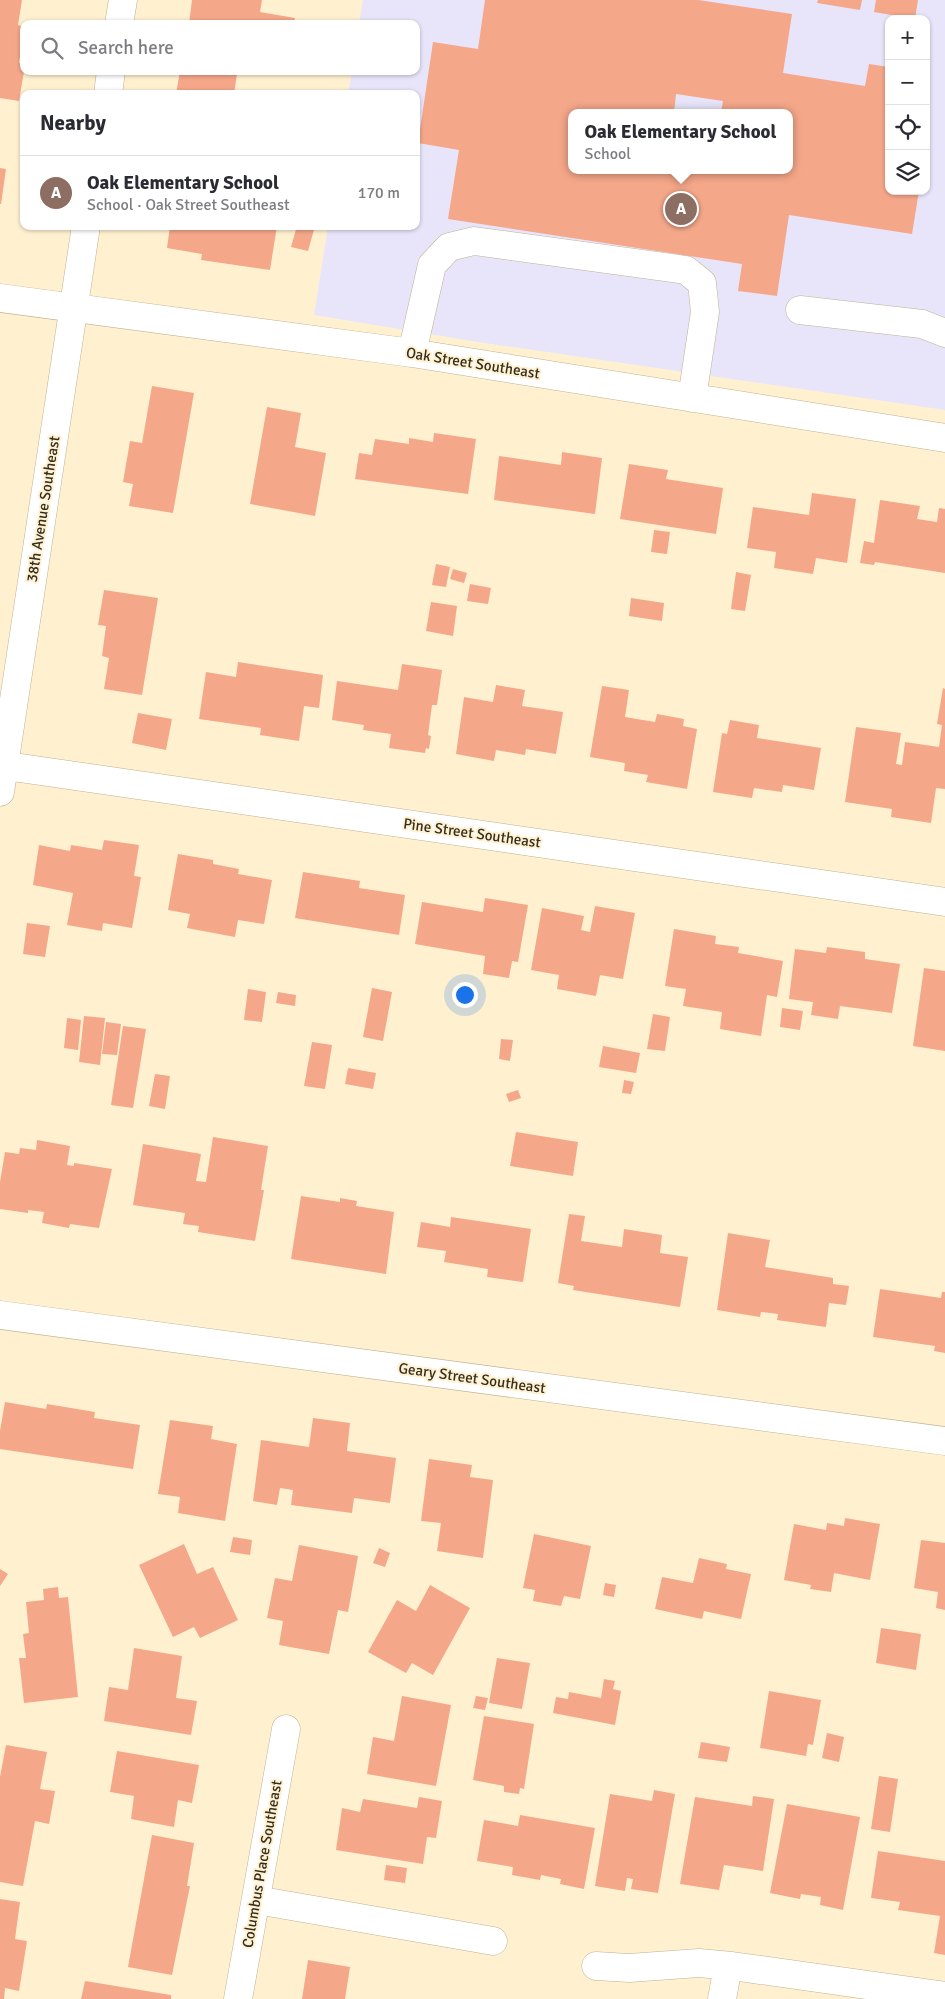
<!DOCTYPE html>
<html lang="en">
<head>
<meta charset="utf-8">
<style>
	:root { --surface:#fff; --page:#f7f7f7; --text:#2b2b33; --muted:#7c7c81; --line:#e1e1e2; --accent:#b45309 }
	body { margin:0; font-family:Signika,sans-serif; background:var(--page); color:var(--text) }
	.controls { position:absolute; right:15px; top:15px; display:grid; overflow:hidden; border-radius:10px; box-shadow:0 1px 4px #0004 }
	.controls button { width:45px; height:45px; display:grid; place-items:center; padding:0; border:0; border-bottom:1px solid var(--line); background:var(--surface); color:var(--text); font:25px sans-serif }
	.you { position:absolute; left:464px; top:994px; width:18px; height:18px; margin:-12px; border:4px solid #fff; border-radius:50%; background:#1a73e8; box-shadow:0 0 0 8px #1a73e833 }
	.badge { display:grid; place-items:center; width:32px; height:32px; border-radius:50%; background:var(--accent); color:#fff; font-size:16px; font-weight:700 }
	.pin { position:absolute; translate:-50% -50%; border:2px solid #fff; box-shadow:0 1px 5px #0006 }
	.popup { position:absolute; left:568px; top:109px; width:225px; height:65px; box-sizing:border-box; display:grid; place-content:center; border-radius:10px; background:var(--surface); filter:drop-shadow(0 1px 4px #0005); font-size:16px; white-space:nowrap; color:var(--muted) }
	.popup b { font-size:19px; color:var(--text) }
	.popup::after { content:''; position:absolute; left:50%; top:100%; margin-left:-10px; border:10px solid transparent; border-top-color:var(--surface) }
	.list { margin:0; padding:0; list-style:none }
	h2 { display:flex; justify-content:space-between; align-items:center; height:65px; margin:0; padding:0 20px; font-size:21px }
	h2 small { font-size:16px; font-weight:400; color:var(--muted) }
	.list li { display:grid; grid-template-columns:32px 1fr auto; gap:15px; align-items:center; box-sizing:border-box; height:75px; padding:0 20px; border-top:1px solid var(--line) }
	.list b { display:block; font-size:19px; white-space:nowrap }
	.list p { margin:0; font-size:16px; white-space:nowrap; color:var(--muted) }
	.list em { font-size:16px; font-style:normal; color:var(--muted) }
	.icon { flex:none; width:28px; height:28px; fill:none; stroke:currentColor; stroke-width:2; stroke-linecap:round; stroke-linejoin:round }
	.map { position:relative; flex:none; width:945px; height:1999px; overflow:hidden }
	.search { position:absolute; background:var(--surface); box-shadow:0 1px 4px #0004; left:20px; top:20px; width:400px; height:55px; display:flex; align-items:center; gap:12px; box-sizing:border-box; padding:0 18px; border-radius:10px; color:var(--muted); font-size:19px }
	.panel { position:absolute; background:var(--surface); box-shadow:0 1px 4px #0004; left:20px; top:90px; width:400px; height:140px; border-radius:10px }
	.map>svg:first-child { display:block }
	.education { fill:#e8e5fb; fill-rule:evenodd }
	.building { fill:#f5a789; fill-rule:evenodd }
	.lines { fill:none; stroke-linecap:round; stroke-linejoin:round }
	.minor-casing { stroke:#bfb293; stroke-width:29 }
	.minor { stroke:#fff; stroke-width:28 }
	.labels { text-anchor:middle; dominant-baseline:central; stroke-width:4; stroke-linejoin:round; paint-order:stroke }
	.street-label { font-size:15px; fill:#332e21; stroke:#fff1d0 }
</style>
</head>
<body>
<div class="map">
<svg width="945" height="1999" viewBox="0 0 945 1999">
	<rect width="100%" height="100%" fill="#fff1d0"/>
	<path class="education" d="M363,0H945V410L478,342L314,315L328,226H416V94H348L352,71H416V24H359ZM889,19H926V191H889ZM572,113H790V170H572Z"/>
	<path class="building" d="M0,0H22L18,25L24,27L19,63L24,64V71L19,101L0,98Z
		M192,0H262L260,12L295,18L294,24H189Z
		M485,0H698L792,14L783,73L865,86L869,64L889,67V191H919L912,234L789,215L777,296L738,291L742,264L448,219L459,150L418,143L433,42L478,49ZM676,94L723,101L721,113H790V170H572V113H674Z
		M818,0H862L860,10L817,3Z
		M876,0H918L915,19L874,12Z
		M180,71H223L237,74L234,94H176Z
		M0,168L6,169L1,204H0Z
		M170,226H277L270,270L201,260L202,254L167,248Z
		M297,226H315L308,251L291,247Z
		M152,386L194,393L173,513L129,506L133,484L123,482L130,441L142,443Z
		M267,407L301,413L295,447L326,453L315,516L250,504Z
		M434,433L476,439L468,494L355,479L359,453L372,455L375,439L409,444V438L433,442Z
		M562,452L602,458L595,514L494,500L499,456L561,465Z
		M629,464L668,470L666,479L723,488L716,534L620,519Z
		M812,493L856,499L847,563L816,558L813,574L774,568L776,552L747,548L753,507L809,515Z
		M880,500L920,506L917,519L937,522L939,508L945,509V573L875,562L874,565L860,563L864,541L874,543Z
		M654,530L670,532L667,554L651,552Z
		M436,564L450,567L446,587L432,585Z
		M453,569L467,573L464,583L450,579Z
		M736,572L751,575L745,611L731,609Z
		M470,584L491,588L488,604L467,601Z
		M104,590L158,598L142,695L104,689L109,658L102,656L106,626L98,625Z
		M631,598L664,603L662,621L629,616Z
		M431,602L457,606L453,636L426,631Z
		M238,662L323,675L319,708L304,706L299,741L260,735L261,728L199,719L206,672L236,677Z
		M402,664L442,670L437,705H432L428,735L431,736L429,749L426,748L425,753L389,748L391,734L363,730L364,725L332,720L337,681L398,690Z
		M496,685L525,690L522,706L563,712L556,754L526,749L525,755L496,750L494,761L456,754L464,697L493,702Z
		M602,686L629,690L625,717L655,722L657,714L684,719L683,726L697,729L687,789L646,782L648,775L624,771L625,763L590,757Z
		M943,688L945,689V789L936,788L931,823L891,817L892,809L845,802L856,727L901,733L896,764L902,765L905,742L939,747L942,725L937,724Z
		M138,713L172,719L166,750L132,743Z
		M730,720L759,725L757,738L821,748L814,790L783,785L782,792L754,788L752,798L713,792L722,733L727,734Z
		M104,840L139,845L134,876L141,877L132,928L103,923L102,931L67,925L73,893L33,885L39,845L70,851L71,845L102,850Z
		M178,854L213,860V864L239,869L238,874L272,880L264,924L238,920L235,937L187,928L190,914L168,910Z
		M303,872L360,881L359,888L405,895L399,935L295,918Z
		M485,898L528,905L518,962L512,961L509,978L483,974L485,956L415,944L422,902L483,912Z
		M595,906L635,913L623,979L600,975L596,996L557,989L559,975L531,970L542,908L584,916L581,930L590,932Z
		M27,923L50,926L45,957L23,954Z
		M674,929L716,936L715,944L739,947L738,953L783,961L777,997L767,995L761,1036L720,1029L722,1012L683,1006L686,989L665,986Z
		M827,947L865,952V959L900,964L892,1013L840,1006L838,1019L811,1015L813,1002L789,999L795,949L826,953Z
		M924,968L945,971V1051L913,1046Z
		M372,988L392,992L383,1041L363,1037Z
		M248,989L266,992L262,1022L244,1020Z
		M278,992L296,995L295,1006L276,1003Z
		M782,1008L803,1011L800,1030L780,1027Z
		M653,1014L670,1017L665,1051L647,1049Z
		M84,1016L105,1018L100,1065L79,1062Z
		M67,1018L81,1020L78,1050L64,1048Z
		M106,1022L121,1024L117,1055L102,1054Z
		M123,1026L146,1029L133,1108L111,1105Z
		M501,1039L513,1040L510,1061L499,1059Z
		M312,1042L332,1045L325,1089L304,1086Z
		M603,1046L640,1053L636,1073L599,1067Z
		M348,1068L376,1073L373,1089L345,1084Z
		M155,1074L170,1076L165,1109L149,1106Z
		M624,1080L634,1082L631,1094L622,1093Z
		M518,1090L521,1098L509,1102L506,1094Z
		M516,1132L578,1142L573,1176L510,1166Z
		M213,1137L268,1146L261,1190H264L255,1241L198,1232L199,1226L183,1224L185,1213L133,1205L143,1144L201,1154L196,1181L206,1182Z
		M37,1140L70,1146L67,1165L74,1166V1163L112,1169L99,1228L70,1224L69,1228L42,1223L44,1212L28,1210V1213L0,1209V1182L5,1152L19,1154L20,1148L36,1150Z
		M301,1196L340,1202V1198L357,1201L356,1206L394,1212L386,1274L291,1259Z
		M569,1214L585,1216L581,1241L622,1247L624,1229L662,1235L660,1253L688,1257L680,1307L573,1290L574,1286L558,1283Z
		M451,1217L531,1229L523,1282L487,1277L488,1269L444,1262L446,1251L417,1247L421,1222L450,1227Z
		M728,1233L770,1240L765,1267L833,1278V1284L849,1286L846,1305L829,1303L826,1327L777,1320L778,1314L761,1312L760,1317L717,1310Z
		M880,1289L941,1298L942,1292H945V1353L934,1351L935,1346L873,1337Z
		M5,1402L46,1409L47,1404L95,1412L94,1418L140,1425L133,1469L0,1449V1431Z
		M313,1418L350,1423L347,1451L396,1458L390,1503L354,1498L352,1513L291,1505L293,1490L280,1488L277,1505L253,1501L261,1440L309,1447Z
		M170,1420L213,1426L211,1439L237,1444L225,1521L178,1513L180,1497L158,1494Z
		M429,1459L472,1465L470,1477L493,1480L483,1558L437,1551L441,1523L421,1521Z
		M845,1518L880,1524L870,1580L834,1573L831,1592L810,1589L811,1585L784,1580L794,1524L826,1530L827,1523L844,1526Z
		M534,1534L591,1546L580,1599L564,1596L561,1606L533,1601L535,1590L523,1588Z
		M233,1537L252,1540L250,1555L230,1552Z
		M921,1540L945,1543V1610L936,1608L938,1592L914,1588Z
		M184,1544L197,1574L213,1567L238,1620L200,1638L194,1627L173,1637L139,1565Z
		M299,1545L358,1556L348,1612L338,1610L329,1654L279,1645L283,1621L267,1618L275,1578L292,1581Z
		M379,1548L390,1553L385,1567L373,1563Z
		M699,1558L727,1564L726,1569L751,1574L741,1619L704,1611L702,1619L655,1609L662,1577L693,1583Z
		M0,1569L8,1574L0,1586Z
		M605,1583L616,1585L614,1597L603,1595Z
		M430,1585L470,1608L433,1675L412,1663L406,1673L368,1652L397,1600L416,1611Z
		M58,1587L59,1598L68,1597L78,1697L24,1703L19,1658H26L23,1634L29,1633L26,1602L44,1600L43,1589Z
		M881,1628L921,1634L916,1670L876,1663Z
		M134,1648L182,1656L176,1698L197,1701L191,1735L104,1721L109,1687L128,1690Z
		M497,1658L530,1663L522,1709L489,1703Z
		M604,1679L615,1681L613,1689L621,1691L615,1725L553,1713L556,1697L568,1699L569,1692L601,1698Z
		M769,1691L821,1700L813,1745L808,1744L806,1756L760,1748Z
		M402,1696L451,1705L436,1786L367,1774L373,1737L394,1741Z
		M476,1696L488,1698L485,1710L473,1708Z
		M484,1716L534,1724L524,1789L520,1788L519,1794L504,1792V1786L473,1780Z
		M827,1733L844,1737L839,1762L822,1758Z
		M701,1742L730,1747L727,1762L698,1758Z
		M6,1745L47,1752L40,1789L55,1791L49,1824L35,1821L23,1886L0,1882V1777Z
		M117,1751L199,1765L192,1803L178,1800L174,1827L131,1819L134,1796L110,1792Z
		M879,1776L898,1779L890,1832L871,1829Z
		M654,1790L675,1794L658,1893L631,1889L633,1879L627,1878L625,1891L595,1886L610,1794L652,1801Z
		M753,1796L774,1799L763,1871L724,1865L719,1890L680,1884L695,1797L752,1806Z
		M419,1797L442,1801L436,1838L427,1837L423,1864L336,1850L342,1808L360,1812L363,1799L417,1808Z
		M787,1804L860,1817L843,1910L820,1905L821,1897L801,1894L800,1899L770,1893Z
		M520,1815L595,1828L584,1889L560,1884L561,1879L541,1875L540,1880L512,1875L513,1867L477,1861L484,1820L518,1826Z
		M152,1835L194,1843L187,1886H190L172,1975L128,1967Z
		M878,1851L945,1861V1955L934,1953L940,1916L898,1910L900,1902L871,1898Z
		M386,1865L407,1868L405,1883L384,1880Z
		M0,1899L20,1902L15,1939L27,1941L19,1991L5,1988L4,1999H0Z
		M308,1960L350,1967L345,1999H302Z
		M85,1981L171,1995V1999H81Z"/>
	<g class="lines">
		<defs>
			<path id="minor" d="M119,24L123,0
				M108,94L111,71
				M0,298L412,353L945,438
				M800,310L922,324L945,333
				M412,353L432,265L449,247L474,241L686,270L702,283L705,312L692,398
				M0,765L945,902
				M0,792L86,226
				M0,1315L945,1441
				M256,1900L493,1941
				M596,1966L629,1968L699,1963L732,1966L945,1996
				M238,1999L286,1729
				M722,1999L728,1966"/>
		</defs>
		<use href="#minor" class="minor-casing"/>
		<use href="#minor" class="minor"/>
	</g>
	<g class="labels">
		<g class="street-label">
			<text transform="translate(473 363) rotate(9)">Oak Street Southeast</text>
			<text transform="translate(43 509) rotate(-81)">38th Avenue Southeast</text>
			<text transform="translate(472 833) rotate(8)">Pine Street Southeast</text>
			<text transform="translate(472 1378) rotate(8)">Geary Street Southeast</text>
			<text transform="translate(262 1864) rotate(-80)">Columbus Place Southeast</text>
		</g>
	</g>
</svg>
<div class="controls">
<button>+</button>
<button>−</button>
<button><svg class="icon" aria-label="locate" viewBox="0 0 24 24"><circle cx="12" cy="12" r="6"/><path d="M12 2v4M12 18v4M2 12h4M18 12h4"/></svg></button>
<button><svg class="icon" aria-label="layers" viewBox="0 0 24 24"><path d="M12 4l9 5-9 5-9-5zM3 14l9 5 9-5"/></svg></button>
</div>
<div class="you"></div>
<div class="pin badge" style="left:681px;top:209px;background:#8d6e63">A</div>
<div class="popup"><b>Oak Elementary School</b>School</div>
<div class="search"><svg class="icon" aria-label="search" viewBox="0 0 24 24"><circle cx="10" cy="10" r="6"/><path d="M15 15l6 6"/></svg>Search here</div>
<section class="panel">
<h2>Nearby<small></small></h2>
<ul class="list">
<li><span class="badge" style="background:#8d6e63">A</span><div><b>Oak Elementary School</b><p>School · Oak Street Southeast</p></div><em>170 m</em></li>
</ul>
</section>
</div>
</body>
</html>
